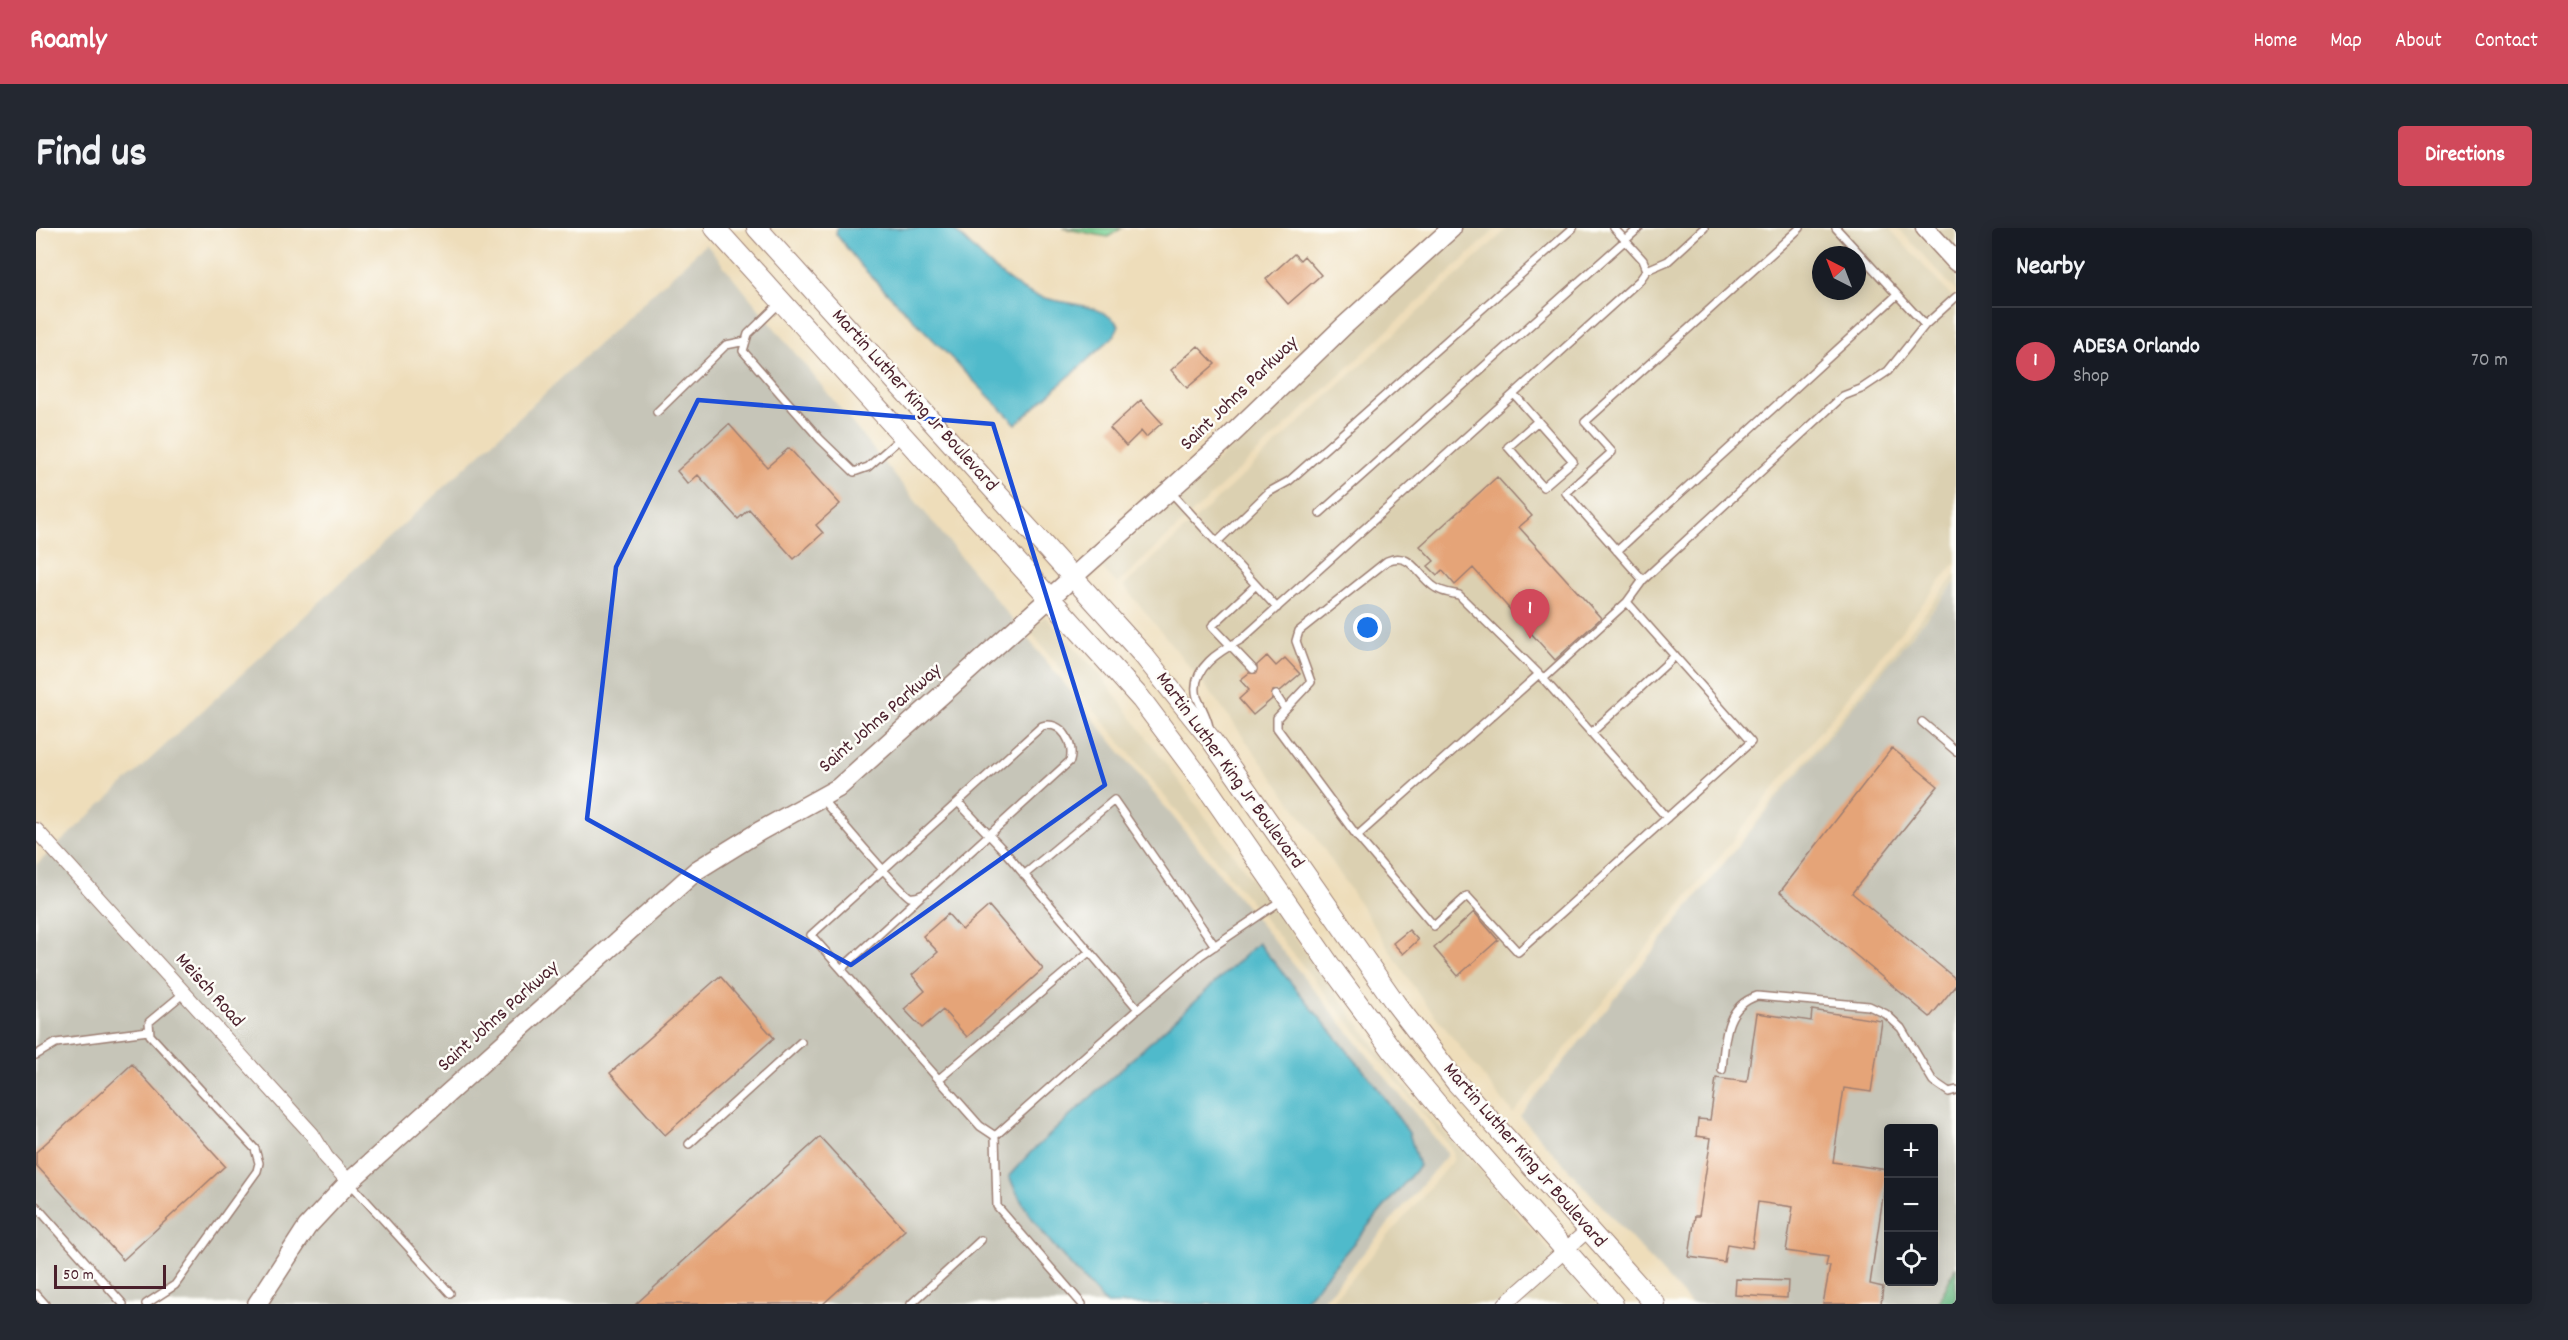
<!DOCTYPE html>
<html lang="en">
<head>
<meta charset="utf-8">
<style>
	:root { --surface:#171b24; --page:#242831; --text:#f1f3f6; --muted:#9ea1a6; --line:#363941; --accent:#d1495b }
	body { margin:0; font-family:Dekko,sans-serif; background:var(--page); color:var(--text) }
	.controls { position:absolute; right:18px; bottom:18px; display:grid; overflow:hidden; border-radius:6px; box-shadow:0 3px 15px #0003 }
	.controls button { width:54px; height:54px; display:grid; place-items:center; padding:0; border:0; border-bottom:2px solid var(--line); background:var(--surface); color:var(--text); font:30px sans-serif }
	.compass { position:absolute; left:1776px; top:18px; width:54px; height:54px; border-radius:50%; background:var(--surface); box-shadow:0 3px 15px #0003; rotate:318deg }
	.scale { position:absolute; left:18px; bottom:15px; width:112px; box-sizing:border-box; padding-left:6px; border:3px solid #4a1f2b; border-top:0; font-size:16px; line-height:21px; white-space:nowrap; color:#4a1f2b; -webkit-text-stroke:4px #fdfcf7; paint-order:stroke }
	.you { position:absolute; left:1332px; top:400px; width:21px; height:21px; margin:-15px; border:4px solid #fff; border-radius:50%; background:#1a73e8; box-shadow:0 0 0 9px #1a73e833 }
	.badge { display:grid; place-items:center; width:39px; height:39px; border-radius:50%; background:var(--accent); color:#fff; font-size:20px; font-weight:700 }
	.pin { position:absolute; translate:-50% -50px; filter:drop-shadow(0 2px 3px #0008) }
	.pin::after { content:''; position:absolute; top:32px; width:21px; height:18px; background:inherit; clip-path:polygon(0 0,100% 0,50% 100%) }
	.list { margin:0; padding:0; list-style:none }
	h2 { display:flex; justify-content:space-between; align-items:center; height:78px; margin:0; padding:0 24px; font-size:26px }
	h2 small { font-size:20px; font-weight:400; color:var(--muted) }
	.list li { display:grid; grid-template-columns:39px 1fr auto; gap:18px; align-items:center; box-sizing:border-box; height:108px; padding:0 24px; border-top:2px solid var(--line) }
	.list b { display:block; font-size:22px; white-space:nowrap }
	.list p { margin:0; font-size:20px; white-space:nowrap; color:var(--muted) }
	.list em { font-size:20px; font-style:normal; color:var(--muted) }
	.icon { flex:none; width:33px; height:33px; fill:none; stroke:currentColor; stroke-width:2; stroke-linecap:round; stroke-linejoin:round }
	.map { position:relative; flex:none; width:1920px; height:1076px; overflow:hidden; border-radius:6px }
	header { display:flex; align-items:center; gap:36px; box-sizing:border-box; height:84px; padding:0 30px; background:var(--accent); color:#fff }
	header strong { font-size:28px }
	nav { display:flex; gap:33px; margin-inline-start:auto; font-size:21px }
	.intro { display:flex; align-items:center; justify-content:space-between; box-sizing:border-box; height:144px; padding:0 36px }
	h1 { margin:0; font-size:42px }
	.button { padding:15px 27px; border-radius:6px; background:var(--accent); color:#fff; font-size:21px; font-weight:700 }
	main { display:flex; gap:36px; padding:0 36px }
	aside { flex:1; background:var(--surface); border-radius:6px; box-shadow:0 3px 15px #0003 }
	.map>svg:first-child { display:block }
	.built { fill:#dbd0b1; fill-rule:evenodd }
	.industrial { fill:#c6c5b8; fill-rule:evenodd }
	.green { fill:#7dd498; stroke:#647a62; stroke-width:1.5 }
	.forest { fill:#66b680; stroke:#586a56; stroke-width:1.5 }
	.water { fill:#4fbacb; stroke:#4c6c7b; stroke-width:1.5 }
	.building { fill:#e5a478 }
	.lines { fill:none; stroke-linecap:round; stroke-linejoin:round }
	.service-casing { stroke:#9c7e72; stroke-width:10 }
	.minor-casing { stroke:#9c7e72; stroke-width:16 }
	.tertiary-casing { stroke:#9c7e72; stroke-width:21 }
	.secondary-casing { stroke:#9c7e72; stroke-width:22 }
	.service { stroke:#fff; stroke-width:7 }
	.minor { stroke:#fff; stroke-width:14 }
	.tertiary { stroke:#fff; stroke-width:18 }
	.secondary { stroke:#fff; stroke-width:20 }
	.marked { fill:none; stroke:#1d4ed8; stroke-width:4.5; stroke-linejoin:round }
	.labels { text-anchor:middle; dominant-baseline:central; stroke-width:5; stroke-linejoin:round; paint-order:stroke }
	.street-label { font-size:20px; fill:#4a1f2b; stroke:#fdfcf7 }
</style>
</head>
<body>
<header>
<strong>Roamly</strong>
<nav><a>Home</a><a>Map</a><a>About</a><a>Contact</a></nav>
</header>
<div class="intro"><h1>Find us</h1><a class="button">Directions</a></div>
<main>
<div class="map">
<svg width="1920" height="1076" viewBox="0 0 1920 1076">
	<rect width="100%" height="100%" fill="#fdfcf7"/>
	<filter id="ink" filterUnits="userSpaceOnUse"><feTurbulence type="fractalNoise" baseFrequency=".0167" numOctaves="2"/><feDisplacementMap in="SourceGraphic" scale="12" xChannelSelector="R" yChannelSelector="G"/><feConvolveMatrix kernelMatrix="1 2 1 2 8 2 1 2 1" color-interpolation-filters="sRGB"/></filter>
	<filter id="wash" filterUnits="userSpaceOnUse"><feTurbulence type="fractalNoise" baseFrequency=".008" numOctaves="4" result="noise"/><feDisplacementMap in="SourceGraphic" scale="24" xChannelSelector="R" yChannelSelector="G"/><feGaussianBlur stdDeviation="1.35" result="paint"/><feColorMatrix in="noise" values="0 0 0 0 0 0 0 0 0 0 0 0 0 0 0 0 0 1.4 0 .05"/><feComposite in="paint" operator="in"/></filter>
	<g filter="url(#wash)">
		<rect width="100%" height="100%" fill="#eeddba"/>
		<path class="built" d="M1429,0H1461L1081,356L1064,338L1198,217L1313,104Z
			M1472,0H1853L1920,73V334L1477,886L1383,767L1276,603L1175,465L1088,358ZM1785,27H1821V63H1785Z
			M1862,0H1878L1920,46V63Z
			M1899,0H1920V23Z
			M1920,346V354L1666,662Z
			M1009,388L1065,448L1385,880L1440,937L1560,1076H1294L1418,931L1417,922L993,402Z"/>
		<path class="industrial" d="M670,16L1412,926L1284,1076H0V637Z
			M1920,354V1038L1902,1076H1655L1484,888L1666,662ZM1852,900H1898V1054H1852Z"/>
		<path class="green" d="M1026,0H1086L1072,9Z"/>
		<path class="forest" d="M1920,1038V1076H1902Z"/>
		<path class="water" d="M801,0H916C938,20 960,46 986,61C1017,79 1059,70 1083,97L1078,108L980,196L825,38L800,6Z
			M1222,715L1338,855L1373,905L1383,938L1266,1076H1070C1035,1036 993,998 973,948L993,926Z"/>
		<g id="blocks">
			<path class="building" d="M1258,26L1264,32L1268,28L1285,47L1252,76L1230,51Z
				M1162,118L1179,136L1151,160L1135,142Z
				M1105,172L1126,195L1110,209L1105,203L1090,218L1074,200Z
				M693,196L731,239L753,220L804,276L780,297L787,305L758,331L713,281L702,291L662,247L652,256L641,243Z
				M1461,249L1496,288L1483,299L1565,390L1519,432L1437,340L1419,357L1406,342L1401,347L1392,338L1398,333L1384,318Z
				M1231,428L1240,438L1249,430L1264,446L1244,463H1237L1236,471L1217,487L1203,471L1213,462L1204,452L1213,445H1220L1221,437Z
				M1856,520L1902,558L1816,665L1920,751V757L1894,789L1744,664Z
				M953,678L1007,741L931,809L907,782L886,800L868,781L889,763L876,747L902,724L887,708L912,686L926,702Z
				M1438,684L1462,712L1422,748L1398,720Z
				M1373,702L1382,712L1367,726L1357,715Z
				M684,748L738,810L629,907L574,845Z
				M1776,782L1846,793L1835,864L1808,860L1797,934L1851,942L1834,1056L1847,1059L1845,1076H1787L1794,1038H1790L1792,1029L1750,1023L1757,979L1722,974L1716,1020L1691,1016L1688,1034L1653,1029L1659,988H1663L1675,910L1660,908L1662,891L1674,892L1680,850L1711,854L1721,785L1775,793Z
				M96,836L189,938L87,1032L0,937V924Z
				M784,909L869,1002L787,1076H600Z
				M1700,1051L1752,1053L1751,1070L1699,1067Z"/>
		</g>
	</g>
	<g filter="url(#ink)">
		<use href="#blocks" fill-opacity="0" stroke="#9c7e72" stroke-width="1.5"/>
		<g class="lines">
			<defs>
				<path id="service" d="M1764,0L1549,194L1576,224L1530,265L1607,352L1807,168L1825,161L1852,143L1889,97L1920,69
					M1800,0L1889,97
					M1611,42L1632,33L1668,0
					M745,74L712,106L707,123L784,211L818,244L832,239L866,209
					M1478,166L1537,233L1507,259L1472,219L1502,193
					M621,184L690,117L710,113
					M1134,263L1241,380
					M1284,285L1603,0
					M1181,314L1233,264L1253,253L1537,0
					M1581,323L1861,67
					M1607,352L1591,374L1715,514L1482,724L1431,668L1398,698L1321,608L1503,446L1631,590
					M1217,441L1176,398L1220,357
					M1507,451L1591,374
					M1240,467L1249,481
					M1886,494L1920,523
					M1173,499C1171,488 1165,479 1161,469C1153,440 1186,422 1206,411L1604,52L1611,42L1607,32L1578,0
					M1555,505L1639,428
					M785,570C797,584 865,665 874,669C879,670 883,668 888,666L1034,533C1039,516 1026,492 1006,498L775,707L944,898L959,908L1102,781L970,625L922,574
					M1321,608L1241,500V490L1275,454L1260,413L1263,403L1351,333C1374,323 1380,345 1397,358C1404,364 1414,365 1423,367L1503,446
					M988,647L1078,572L1179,718
					M805,741L885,668
					M1102,781L1165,727L1246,672
					M0,827L20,815L112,803
					M1686,842C1689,812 1688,779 1721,768L1833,778L1850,786L1865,800L1897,853L1913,864L1920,862
					M903,851L1053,724
					M959,908L961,978L1046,1076
					M653,916L765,814
					M313,954L414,1065
					M0,978L87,1076
					M0,1066L9,1076
					M110,1076L139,1057L221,943L223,935L219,921L114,807L113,794L148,765
					M875,1076L945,1012"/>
				<path id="minor" d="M0,602L276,906L290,929L313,954
					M1469,1076L1553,1001"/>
				<path id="tertiary" d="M1889,0L1920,34
					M221,1076L271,999L313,954L661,642L724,603L802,560L1192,210L1308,98L1416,0"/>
				<path id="secondary" d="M679,0L1105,471L1167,554L1293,736L1357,823L1416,894L1577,1076
					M721,0L1108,428L1176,513L1360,776L1420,854L1619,1076"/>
			</defs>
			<use href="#service" class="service-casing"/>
			<use href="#minor" class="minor-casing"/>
			<use href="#tertiary" class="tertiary-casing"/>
			<use href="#secondary" class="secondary-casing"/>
			<use href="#service" class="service"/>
			<use href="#minor" class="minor"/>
			<use href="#tertiary" class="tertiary"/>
			<use href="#secondary" class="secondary"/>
		</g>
	</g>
	<path class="marked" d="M662,172L957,196L1069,557L815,737L551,591L580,339Z"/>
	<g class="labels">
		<g class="street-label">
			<text transform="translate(1204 166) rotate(-44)">Saint Johns Parkway</text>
			<text transform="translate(878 173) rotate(48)">Martin Luther King Jr Boulevard</text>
			<text transform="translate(845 491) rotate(-41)">Saint Johns Parkway</text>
			<text transform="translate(1193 543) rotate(54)">Martin Luther King Jr Boulevard</text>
			<text transform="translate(173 763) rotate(48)">Meisch Road</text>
			<text transform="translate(463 789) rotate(-42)">Saint Johns Parkway</text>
			<text transform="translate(1488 928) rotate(49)">Martin Luther King Jr Boulevard</text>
		</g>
	</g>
</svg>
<div class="controls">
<button>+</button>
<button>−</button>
<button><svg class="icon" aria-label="locate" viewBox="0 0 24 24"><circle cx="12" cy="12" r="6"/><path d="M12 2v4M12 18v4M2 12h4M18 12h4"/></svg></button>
</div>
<svg class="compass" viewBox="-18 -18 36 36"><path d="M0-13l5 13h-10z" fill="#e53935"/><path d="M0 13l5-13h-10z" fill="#9ea1a6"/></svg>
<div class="scale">50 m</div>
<div class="you"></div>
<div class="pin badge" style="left:1494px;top:411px">1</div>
</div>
<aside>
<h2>Nearby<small></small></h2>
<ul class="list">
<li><span class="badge">1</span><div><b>ADESA Orlando</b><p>Shop</p></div><em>70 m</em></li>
</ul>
</aside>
</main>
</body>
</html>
